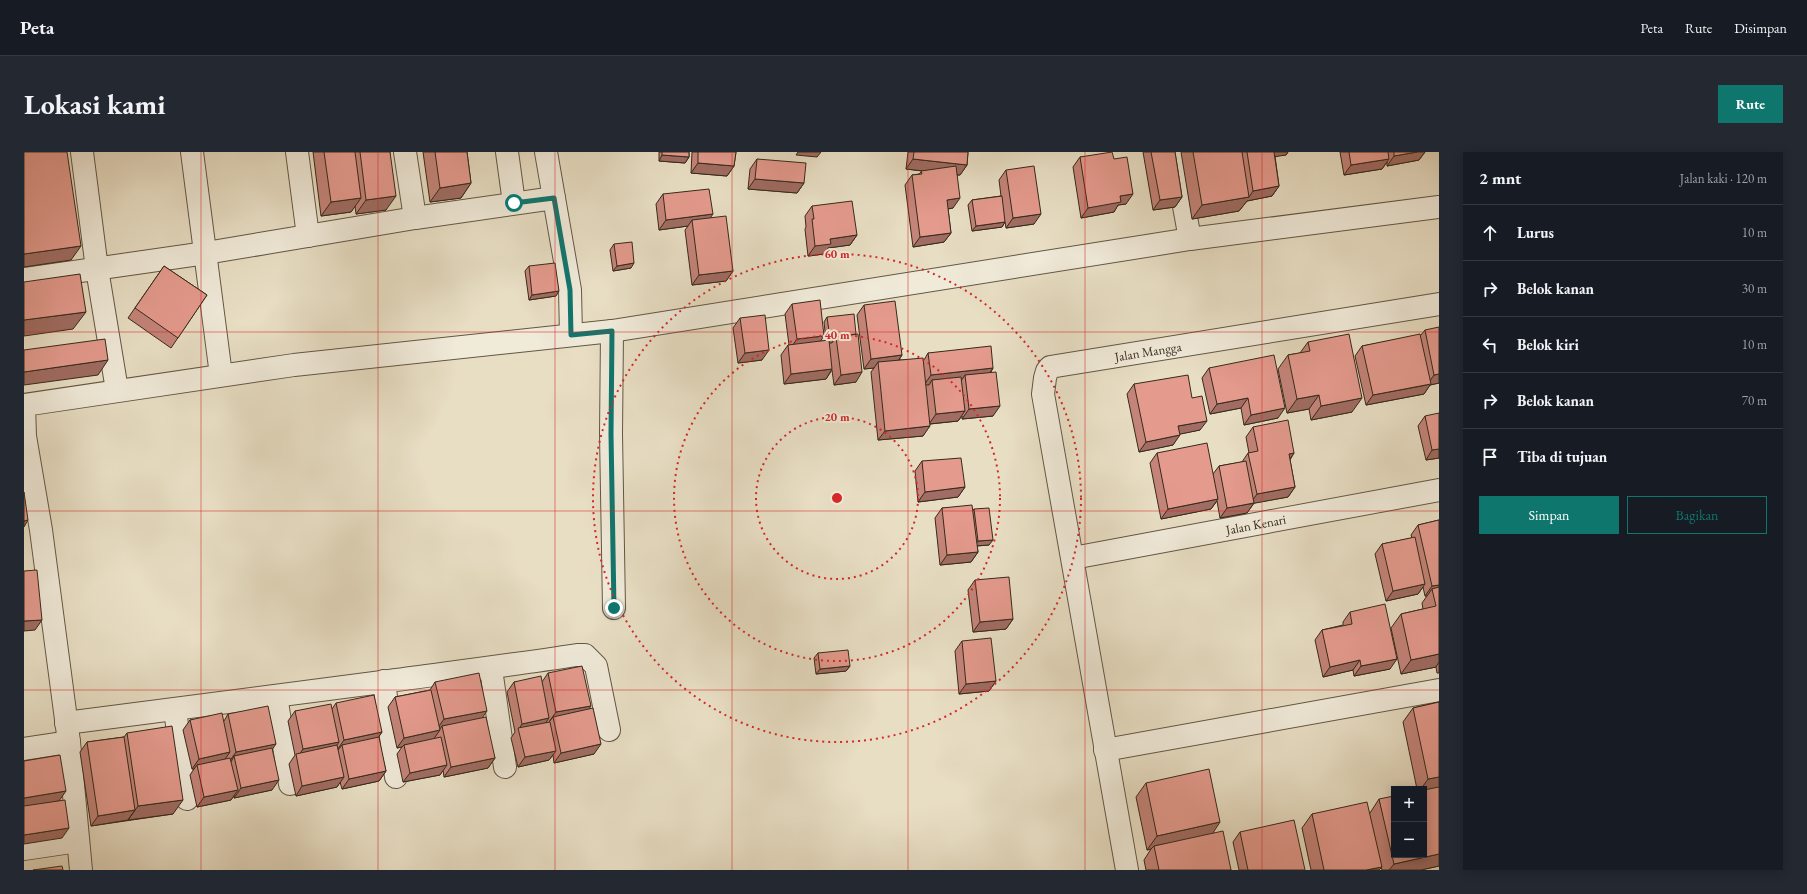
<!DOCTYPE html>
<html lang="id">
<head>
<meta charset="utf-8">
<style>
	:root { --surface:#171b24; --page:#242831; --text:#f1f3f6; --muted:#9ea1a6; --line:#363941; --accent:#0f766e }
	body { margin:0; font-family:"EB Garamond",serif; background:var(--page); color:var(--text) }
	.controls { position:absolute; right:12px; bottom:12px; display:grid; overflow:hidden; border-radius:0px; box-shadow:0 2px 10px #0003 }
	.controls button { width:36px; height:36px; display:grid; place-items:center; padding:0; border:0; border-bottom:1px solid var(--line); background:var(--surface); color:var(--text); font:20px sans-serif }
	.stop { position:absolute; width:12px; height:12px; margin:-9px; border:3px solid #0f766e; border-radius:50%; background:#fff }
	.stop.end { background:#0f766e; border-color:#fff; box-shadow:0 1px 4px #0008 }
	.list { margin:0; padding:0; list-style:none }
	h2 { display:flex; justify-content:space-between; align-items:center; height:52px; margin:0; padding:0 16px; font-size:17px }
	h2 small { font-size:13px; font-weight:400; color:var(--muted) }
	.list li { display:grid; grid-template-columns:26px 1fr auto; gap:12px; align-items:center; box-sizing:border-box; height:56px; padding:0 16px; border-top:1px solid var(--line) }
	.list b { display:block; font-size:15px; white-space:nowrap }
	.list em { font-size:13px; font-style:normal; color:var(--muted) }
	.actions { display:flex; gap:8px; padding:12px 16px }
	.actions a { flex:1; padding:9px 0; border:1px solid var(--accent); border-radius:0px; text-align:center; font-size:14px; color:var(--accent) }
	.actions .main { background:var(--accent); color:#fff }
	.icon { flex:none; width:22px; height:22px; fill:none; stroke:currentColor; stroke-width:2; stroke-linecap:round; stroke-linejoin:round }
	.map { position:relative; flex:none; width:1415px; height:718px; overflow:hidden; border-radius:0px }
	header { display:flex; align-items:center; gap:24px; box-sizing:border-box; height:56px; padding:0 20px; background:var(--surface); border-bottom:1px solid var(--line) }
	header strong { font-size:19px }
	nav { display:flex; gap:22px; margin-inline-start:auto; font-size:14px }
	.intro { display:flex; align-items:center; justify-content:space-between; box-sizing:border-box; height:96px; padding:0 24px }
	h1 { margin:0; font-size:28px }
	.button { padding:10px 18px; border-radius:0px; background:var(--accent); color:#fff; font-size:14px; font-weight:700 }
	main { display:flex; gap:24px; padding:0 24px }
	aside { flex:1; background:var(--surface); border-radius:0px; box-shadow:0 2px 10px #0003 }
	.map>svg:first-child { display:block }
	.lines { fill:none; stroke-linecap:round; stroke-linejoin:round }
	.minor-casing { stroke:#625745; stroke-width:24 }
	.minor { stroke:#f0ead9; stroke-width:22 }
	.wall { fill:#c48479; stroke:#362a1b }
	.shaded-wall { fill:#a06c63; stroke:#362a1b }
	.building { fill:#e49a8d; stroke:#362a1b }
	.route { stroke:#0f766e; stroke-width:5 }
	.grid { fill:none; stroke:#d62828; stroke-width:1; stroke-opacity:0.55 }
	.ring { fill:none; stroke:#d62828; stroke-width:2; stroke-dasharray:2 4 }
	.labels { text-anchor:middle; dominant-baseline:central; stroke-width:4; stroke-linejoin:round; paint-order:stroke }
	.street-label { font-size:13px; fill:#362a1b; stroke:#f0ead9 }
	.centre { fill:#d62828; stroke:#f0ead9; stroke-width:2 }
	.ring-label { font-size:12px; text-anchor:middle; font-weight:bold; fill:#d62828; stroke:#f0ead9; stroke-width:4; stroke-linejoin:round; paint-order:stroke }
</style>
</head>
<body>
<header>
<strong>Peta</strong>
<nav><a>Peta</a><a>Rute</a><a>Disimpan</a></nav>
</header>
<div class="intro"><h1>Lokasi kami</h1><a class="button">Rute</a></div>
<main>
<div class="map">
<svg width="1415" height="718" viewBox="0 0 1415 718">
	<rect width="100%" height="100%" fill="#e8dec4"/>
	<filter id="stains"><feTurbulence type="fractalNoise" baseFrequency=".005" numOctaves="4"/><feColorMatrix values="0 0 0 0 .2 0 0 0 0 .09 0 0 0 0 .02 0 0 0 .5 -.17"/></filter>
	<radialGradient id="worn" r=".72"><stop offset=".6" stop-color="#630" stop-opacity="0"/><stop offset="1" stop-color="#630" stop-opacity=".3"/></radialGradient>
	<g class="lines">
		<defs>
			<g id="minor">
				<path d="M58,0L73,117L93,238"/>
				<path d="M168,0L197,223"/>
				<path d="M273,0L284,84"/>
				<path d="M381,0L391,66"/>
				<path d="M483,0L490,51"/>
				<path d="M522,0L546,138L547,183"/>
				<path d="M1150,0L1166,87"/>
				<path d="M0,127L182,101L391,66L530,46"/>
				<path d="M588,179L587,282L590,456"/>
				<path id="s1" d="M1049,406L1415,338"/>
				<path d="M467,517L481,615"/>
				<path d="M360,529L372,625"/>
				<path d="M252,544L266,632"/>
				<path d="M151,558L163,647"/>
				<path d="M42,571C148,558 253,544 358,530C423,521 488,513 553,503H561L572,514L585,578"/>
				<path d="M0,597L45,590"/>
				<path d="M1081,598L1415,538"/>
				<path d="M0,697L54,689"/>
				<path d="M57,718L45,590L17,378L1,284L0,253L270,213L588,179L1166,87L1415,55"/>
				<path id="s2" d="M1103,718L1019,242L1021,226L1023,219L1026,215L1415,152"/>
			</g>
		</defs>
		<use href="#minor" class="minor-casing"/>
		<use href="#minor" class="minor"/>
	</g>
	<path class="wall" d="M289,0H366L362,58L332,62L331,54L327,60L297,64Z
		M399,0H443L447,31L437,46L406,50Z
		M635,0H665V5L661,11L635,9Z
		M668,0H712L710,14L703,24L667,21Z
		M884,0H944L943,13L936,23H933L929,56L924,57L927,81L920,90L889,95L881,33L888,23L895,22L898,19L882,17Z
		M1119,0H1151L1158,45L1151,55L1129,58Z
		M1157,0H1264L1262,3L1251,4L1255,34L1248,44L1223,49L1215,59L1168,67Z
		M1316,0H1401L1395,8L1363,14V10L1358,17L1320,23Z
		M1056,5L1090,7L1102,52L1094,53L1090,60L1057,66L1049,15Z
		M733,7L780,31L773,41L724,37L726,17Z
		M982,18L1010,72L982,76L981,70L978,75L948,79L944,53L948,48L977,44L975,28Z
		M639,42L686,66L709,119L702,129L668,133L661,78L664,74L635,78L632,52Z
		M788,54L833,83L826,93L804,96L800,102L784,104L781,77L782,75L781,64Z
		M590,92L607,116L589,119L586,98Z
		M140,114L183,143L147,196L104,166Z
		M505,114L532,144L505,148L501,119Z
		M768,152L796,189H802L800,170L803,165L832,230L810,233L808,218L802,227L760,232L757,203L764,193H765L761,162Z
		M840,153L878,203L875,208H900L904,201L969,216L967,220L969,264L938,267V264L934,269L906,272L899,284L854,288L847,220L850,216L840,217L833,163Z
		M716,166L738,208L714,211L709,176Z
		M1401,178L1415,231L1406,233L1400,242L1342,253L1331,204L1338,194L1397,183Z
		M1284,190L1328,260L1287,268L1285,257L1263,261L1254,217L1264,203L1276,201Z
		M1185,216L1254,266L1220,273L1217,256L1186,262L1178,226Z
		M1110,232L1168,246L1176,278L1155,282L1149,293L1115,300L1103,242Z
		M1401,264L1415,306L1402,308L1394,274Z
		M1229,275L1270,301L1266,308L1271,335L1264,345L1230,351L1223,361L1196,366L1193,349L1187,357L1137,367L1126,311L1133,301L1189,322L1195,314L1218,310L1224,301H1225L1222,285Z
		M898,309L941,335L934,345L894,350L891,319Z
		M918,356L949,359L950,357L965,393L953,394L954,400L947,410L916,413L911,366Z
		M1415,368V521H1413L1412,515L1377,522L1367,476L1377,462L1399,457L1398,451L1403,444H1401L1399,435L1394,442L1362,449L1351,402L1358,392L1388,386L1387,383L1394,373Z
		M951,428L989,467L982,477L949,480L944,438Z
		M1326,460L1366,517L1330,524L1329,518L1299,525L1291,488L1298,478L1319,473V470Z
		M938,489L972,529L965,539L935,542L931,499Z
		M794,501L826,514L822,519L792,522L790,506Z
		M524,521L564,557L570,602L530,611L529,603L525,608L494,615L487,586L491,580L483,540L490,530H518Z
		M411,530L458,565L471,606L464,616L420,625L419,618L416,623L379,630L373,602L378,595L373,596L364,555L371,545L406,538Z
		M1415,550V714L1397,718H1358L1357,715L1355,718H1287L1278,676L1288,662L1346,661L1355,647L1370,703L1400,637H1393L1379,570L1389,556Z
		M312,551L358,580L354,586L362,619L355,629L318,637L316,630L313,635L272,644L265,612L271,603L264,569L271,559L308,557Z
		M204,562L248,598V638L210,646V643L207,648L173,655L166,623L170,617H168L159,578L166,568L200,569Z
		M103,581L149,662L67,674L56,600L63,590L100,585Z
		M1122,631L1189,681L1207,718H1122L1120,708L1127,697L1123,698L1112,645Z
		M1216,680L1281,718H1215L1209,690Z"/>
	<path class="shaded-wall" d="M774,0H797L793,5L772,3Z
		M1246,0H1264L1262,3L1242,6Z
		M1393,0H1401L1395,8L1363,14L1370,4Z
		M638,3L665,5L661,11L635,9Z
		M889,7L943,13L936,23L882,17Z
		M1365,7L1358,17L1320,23L1327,13Z
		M674,11L710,14L703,24L667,21Z
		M731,27L780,31L773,41L724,37Z
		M447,31L437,46L406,50L416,36Z
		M1255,34L1248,44L1223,49L1215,59L1168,67L1178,53L1225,45L1229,39Z
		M1109,42L1102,52L1094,53L1090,60L1057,66L1064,56L1096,44Z
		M372,44L362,58L332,62L342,48Z
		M1158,45L1151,55L1129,58L1136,48Z
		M337,46L327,60L297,64L307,50Z
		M936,46L929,56L916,58L923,48Z
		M689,62L682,72L668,68L664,74L635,78L642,68Z
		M1017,62L1010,72L982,76L989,66Z
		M981,70L978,75L948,79L952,74Z
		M927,81L920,90L889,95L896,85Z
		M833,83L826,93L804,96L800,102L784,104L791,94L806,87Z
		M57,94L47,108L0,115V102Z
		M610,111L607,116L589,119L593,114Z
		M709,119L702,129L668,133L675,123Z
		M535,139L532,144L505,148L508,143Z
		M62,160L49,177L0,184V168Z
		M800,184L793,194L766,197L773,187Z
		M806,186H811L808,191H803Z
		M745,198L738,208L714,211L721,201Z
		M878,203L871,213L854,210L850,216L840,217L847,207Z
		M84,208L74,223L0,233V220Z
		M969,216L962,226L941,223L937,229L908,228L905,233H900L907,223Z
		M808,217L802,227L760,232L767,222Z
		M838,220L832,230L810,233L817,223Z
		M1415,222V231L1406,233L1400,242L1342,253L1349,243L1403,233L1410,223Z
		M1295,243L1285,257L1263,261L1273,247Z
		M1224,246L1217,256L1186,262L1193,252Z
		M1338,246L1328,260L1287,268L1297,254Z
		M976,254L969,264L938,267L945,257Z
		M1261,256L1254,266L1220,273L1227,263Z
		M941,259L934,269L905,272L912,262Z
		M1183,269L1176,278L1147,284L1154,274Z
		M906,274L899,284L854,288L861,279Z
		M1156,283L1149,293L1115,300L1122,290Z
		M1415,297V306L1402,308L1408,298Z
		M1270,301L1263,311L1265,302Z
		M941,335L934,345L894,350L901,340Z
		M1271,335L1264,345L1226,352L1233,342Z
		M1194,347L1187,357L1137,367L1144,357Z
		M1230,351L1223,361L1196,366L1203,356Z
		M4,368L0,375V369Z
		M969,388L965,393L950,394L954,389Z
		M954,400L947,410L916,413L923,403Z
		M1401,432L1394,442L1362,449L1369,439Z
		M1415,433V441L1408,437L1403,444H1401L1408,434Z
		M989,467L982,477L949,480L956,470Z
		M18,468L11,478L0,479V469Z
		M1415,502V510L1412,515L1377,522L1387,508Z
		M1373,507L1366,517L1330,524L1337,514Z
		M1336,508L1329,518L1299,525L1306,515Z
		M826,514L822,519L792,522L796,517Z
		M972,529L965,539L935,542L942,532Z
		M567,554L560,564L529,565L525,570L532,560Z
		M463,559L456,569L418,574L416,577H413L420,567Z
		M525,566L518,576L495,577L498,572Z
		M416,578L409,588L380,593L378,595L373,596L380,586Z
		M358,580L351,590L318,593L314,598H313L320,588Z
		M315,590L308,600L273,606L279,597Z
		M252,592L245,602L210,604L207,610H205L212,600Z
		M577,592L570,602L530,611L537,601Z
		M532,599L525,608L494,615L501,605Z
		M206,600L199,610L173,613L170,617H168L175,607Z
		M471,606L464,616L420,625L427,615Z
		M423,613L416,623L379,630L386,621Z
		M362,619L355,629L318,637L325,627Z
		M320,625L313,635L272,644L278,634Z
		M1415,625V637L1400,640V637H1397L1404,627Z
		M255,628L248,638L210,646L217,636Z
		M214,638L207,648L173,655L180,645Z
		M42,639L35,649L0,655V646Z
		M159,648L149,662L104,668L114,654Z
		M111,658L104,668L67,674L74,664Z
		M1196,670L1187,684L1130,694L1127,697L1123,698L1133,684Z
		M45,676L38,686L0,692V683Z
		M1415,702V714L1397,718H1365L1370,712Z
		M1358,715L1355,718H1342Z"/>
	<path class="building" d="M0,0H43L57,94L0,102Z
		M300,0H331L337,46L307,50Z
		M336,0H366L372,44L342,48Z
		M411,0H443L447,31L416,36Z
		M638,0H665V5L638,3Z
		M674,0H712L710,14L674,11Z
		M890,0H944L943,13L889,7Z
		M1088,0L1090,7L1103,5L1109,42L1096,44L1097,50L1064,56L1056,5Z
		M1127,0H1151L1158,45L1136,48Z
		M1169,0H1218L1225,45L1178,53Z
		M1223,0H1250L1255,34L1229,39Z
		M1325,0H1364L1365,7L1327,13Z
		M1370,0H1393L1370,4Z
		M733,7L782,11L780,31L731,27Z
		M932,14L936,46L923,48L927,81L896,85L888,23L898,22L897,19Z
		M1010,14L1017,62L989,66L982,18Z
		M685,37L689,62L642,68L639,42Z
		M978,44L981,70L952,74L948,48Z
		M828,49L833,83L806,87L807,92L791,94L788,67H790L788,54Z
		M702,64L709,119L675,123L668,68Z
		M608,90L610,111L593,114L590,92Z
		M531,111L535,139L508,143L505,114Z
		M140,114L183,143L154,186L111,156Z
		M56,122L62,160L0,168V130Z
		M796,148L800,184L773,187L768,152Z
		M871,149L878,203L847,207L840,153Z
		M830,162L832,182L806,186L803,165Z
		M741,163L745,198L721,201L716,166Z
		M1415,175V222L1410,223L1401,178Z
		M834,182L838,220L817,223L812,185Z
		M1325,182L1338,246L1297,254L1295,243L1273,247L1264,203L1286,199L1284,190Z
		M1396,182L1407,232L1349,243L1338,194Z
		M81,187L84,208L0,220V198Z
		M805,188L808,217L767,222L764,193Z
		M967,194L969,216L907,223L904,201Z
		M1250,203L1261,256L1227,263L1224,246L1193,252L1185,216Z
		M899,206L906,274L861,279L854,210Z
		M972,220L976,254L945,257L941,223Z
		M1164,223L1168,246L1178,244L1183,269L1154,274L1156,283L1122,290L1110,232Z
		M937,225L941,259L912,262L908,228Z
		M1415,261V297L1408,298L1401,264Z
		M1264,268L1270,301L1265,302L1271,335L1233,342L1224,301L1234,299L1229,275Z
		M1183,291L1194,347L1144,357L1133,301Z
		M937,306L941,335L901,340L898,309Z
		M1222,309L1230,351L1203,356L1195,314Z
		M0,340L4,368L0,369Z
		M948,353L954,400L923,403L918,356Z
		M965,356L969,388L954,389L950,357Z
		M1415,368V433L1408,434L1394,373Z
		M1391,385L1401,432L1369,439L1358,392Z
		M13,418L18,468L0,469V419Z
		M985,425L989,467L956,470L951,428Z
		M1415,435V502L1387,508L1377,462L1412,454L1408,437Z
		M1361,452L1373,507L1337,514L1336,508L1306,515L1298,478L1328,472L1326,460Z
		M967,486L972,529L942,532L938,489Z
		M824,498L826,514L796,517L794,501Z
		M558,514L567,554L532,560L524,521Z
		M455,521L463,559L420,567L411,530Z
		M517,524L525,566L498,572L490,530Z
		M407,538L416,578L380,586L371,545Z
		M350,543L358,580L320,588L312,551Z
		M1415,550V625L1404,627L1389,556Z
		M307,552L315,590L279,597L271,559Z
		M244,554L252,592L212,600L204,562Z
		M569,556L577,592L537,601L529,565Z
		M198,561L206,600L175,607L166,568Z
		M462,565L471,606L427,615L418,574Z
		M526,570L532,599L501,605L494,576Z
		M148,574L159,648L114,654L103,581Z
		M100,585L111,658L74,664L63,590Z
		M355,585L362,619L325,627L318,593Z
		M417,585L423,613L386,621L380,593Z
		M313,593L320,625L278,634L272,602Z
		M248,596L255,628L217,636L210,604Z
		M36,603L42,639L0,646V609Z
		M206,606L214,638L180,645L173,613Z
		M1185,617L1196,670L1133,684L1122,631Z
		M1415,635V702L1370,712L1355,647L1370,644V703H1400V638Z
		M41,648L45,676L0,683V654Z
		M1343,650L1358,715L1342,718H1300L1288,662Z
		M1270,668L1281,718H1224L1216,680Z
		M1199,679L1207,718H1135L1130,694Z
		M38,714L39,718H9Z"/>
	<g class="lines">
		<path class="route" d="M490,51L530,46L546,138L547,183L588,179L587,282L590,456"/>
	</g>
	<path class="grid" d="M177,0V718M354,0V718M531,0V718M708,0V718M884,0V718M1061,0V718M1238,0V718M0,180H1415M0,359H1415M0,538H1415"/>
	<g class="ring">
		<circle cx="813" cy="346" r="81"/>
		<circle cx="813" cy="346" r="163"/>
		<circle cx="813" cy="346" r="244"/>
	</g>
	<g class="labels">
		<g class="street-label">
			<text stroke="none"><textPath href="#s2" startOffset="611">Jalan Mangga</textPath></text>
			<text stroke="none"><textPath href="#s1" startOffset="186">Jalan Kenari</textPath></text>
		</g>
	</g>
	<circle cx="813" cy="346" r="6" class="centre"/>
	<g class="ring-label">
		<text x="813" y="106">60 m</text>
		<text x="813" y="187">40 m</text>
		<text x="813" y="269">20 m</text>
	</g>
	<rect width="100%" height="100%" filter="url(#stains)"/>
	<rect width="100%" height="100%" fill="url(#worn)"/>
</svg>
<div class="controls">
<button>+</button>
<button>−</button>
</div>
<div class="stop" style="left:490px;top:51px"></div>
<div class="stop end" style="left:590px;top:456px"></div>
</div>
<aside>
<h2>2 mnt<small>Jalan kaki · 120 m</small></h2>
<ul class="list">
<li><svg class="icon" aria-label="ahead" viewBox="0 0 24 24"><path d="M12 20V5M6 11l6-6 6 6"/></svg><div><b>Lurus</b></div><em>10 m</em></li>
<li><svg class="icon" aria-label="right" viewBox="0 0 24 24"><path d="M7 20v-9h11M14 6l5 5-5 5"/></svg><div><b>Belok kanan</b></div><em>30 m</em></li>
<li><svg class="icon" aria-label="left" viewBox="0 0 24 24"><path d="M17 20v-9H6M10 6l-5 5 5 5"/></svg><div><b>Belok kiri</b></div><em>10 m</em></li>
<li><svg class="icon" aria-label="right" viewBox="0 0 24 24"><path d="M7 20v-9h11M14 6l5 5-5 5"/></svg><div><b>Belok kanan</b></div><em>70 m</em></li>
<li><svg class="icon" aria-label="arrive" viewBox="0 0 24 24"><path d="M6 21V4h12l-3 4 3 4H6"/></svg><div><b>Tiba di tujuan</b></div></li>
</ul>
<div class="actions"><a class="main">Simpan</a><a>Bagikan</a></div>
</aside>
</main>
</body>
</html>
